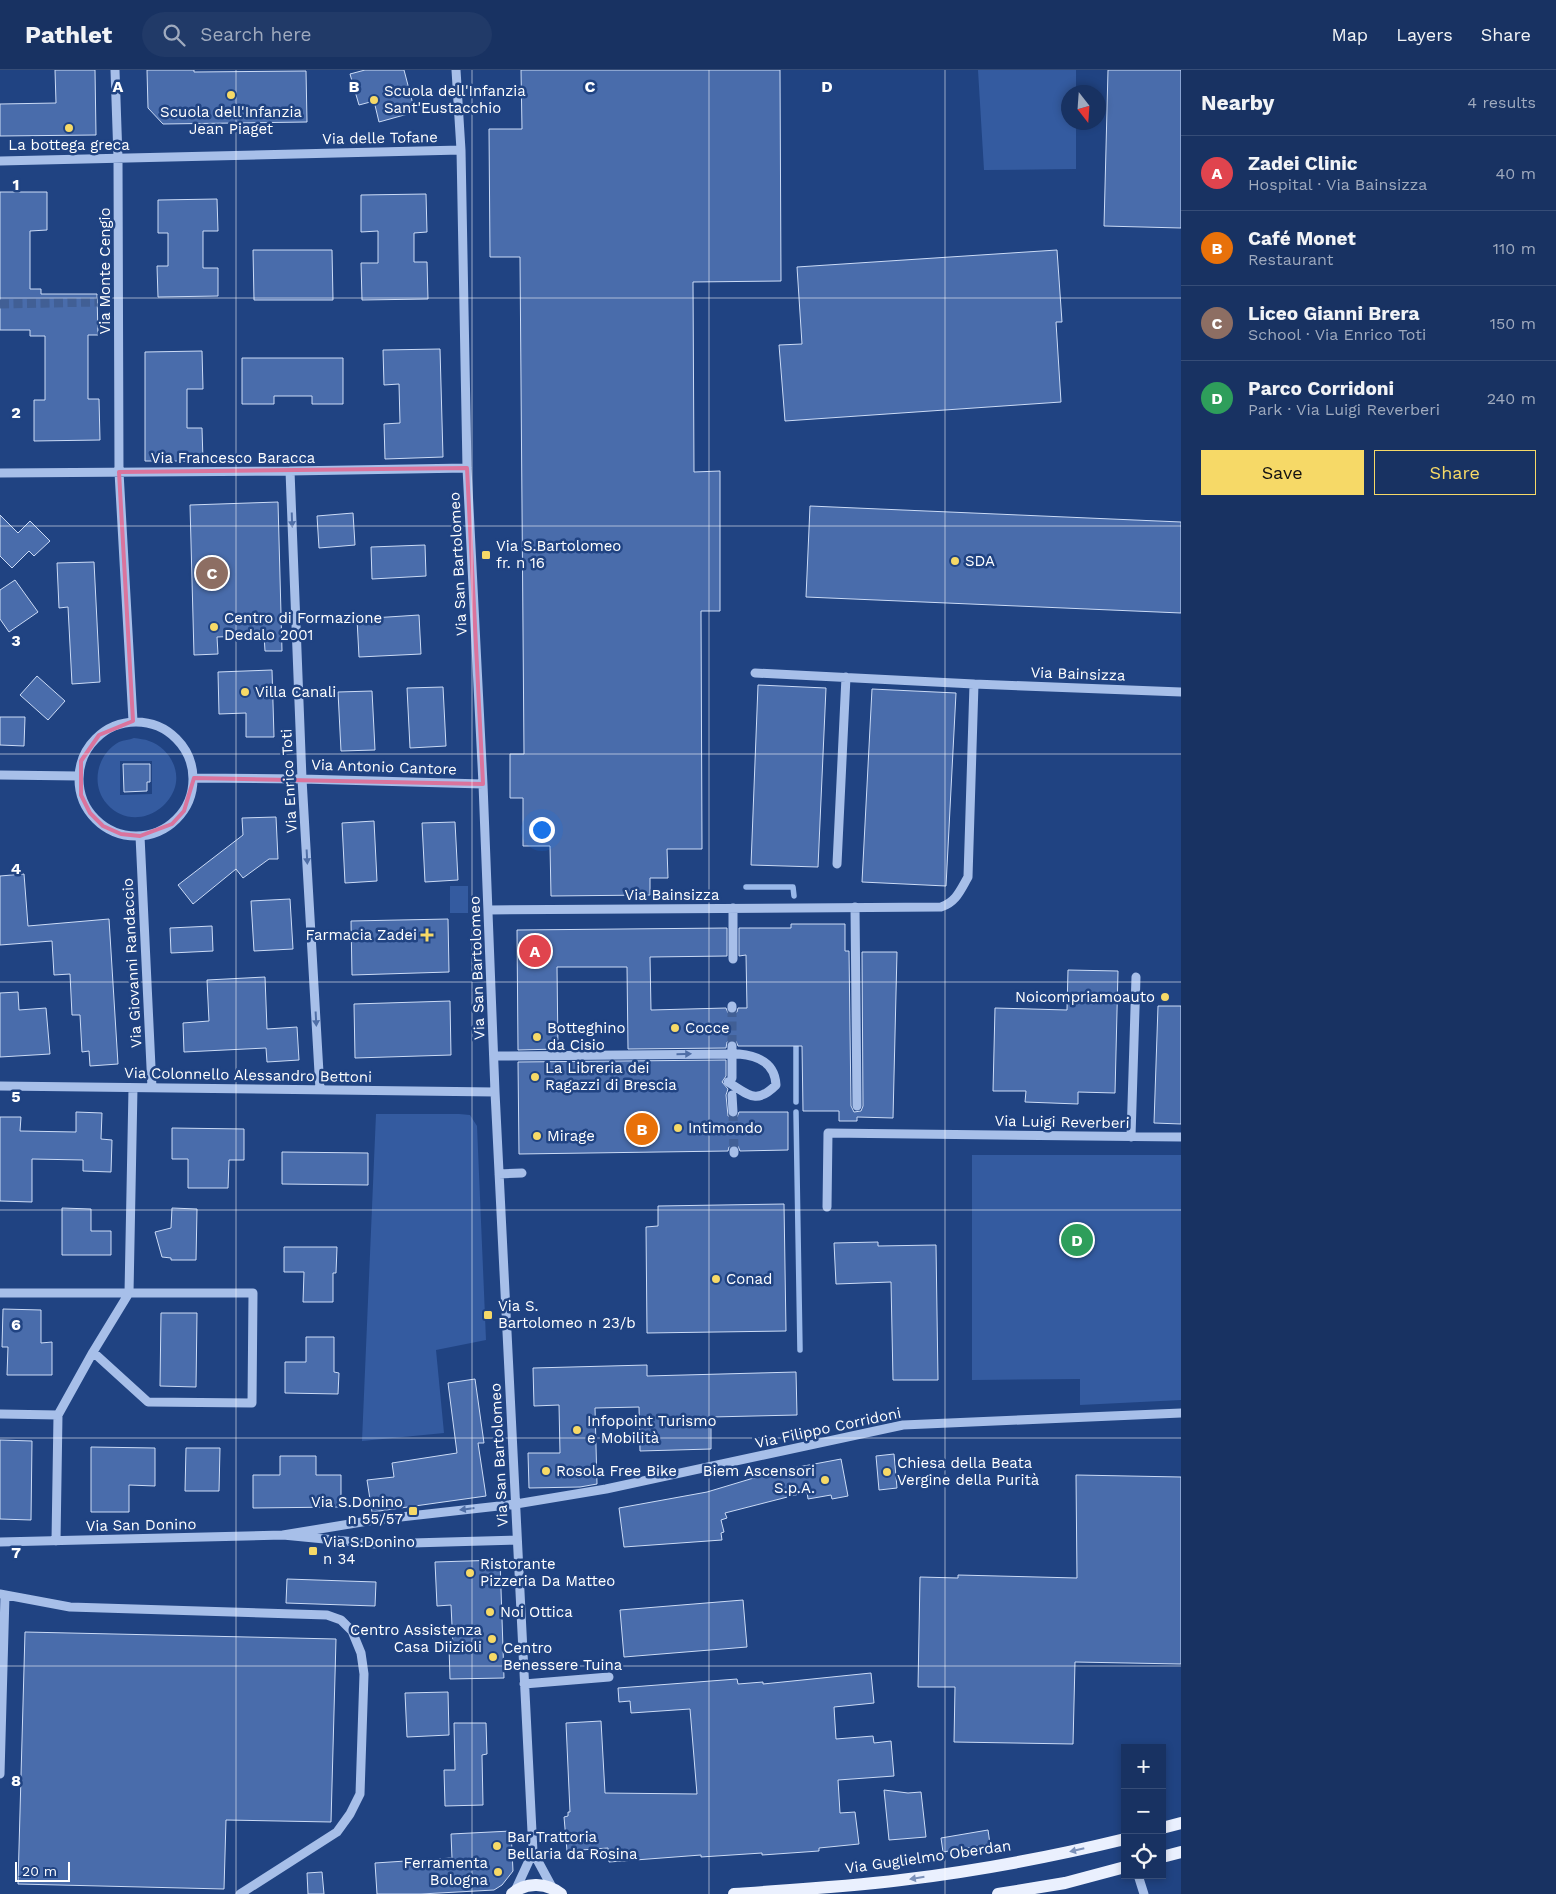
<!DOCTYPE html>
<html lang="en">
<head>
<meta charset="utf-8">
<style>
	:root { --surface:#183262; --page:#213a68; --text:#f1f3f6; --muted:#9faabe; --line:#364d77; --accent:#f6d967 }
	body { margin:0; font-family:"Work Sans",sans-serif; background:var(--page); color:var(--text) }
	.controls { position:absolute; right:15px; bottom:15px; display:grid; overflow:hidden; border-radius:0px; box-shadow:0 2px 8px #0003 }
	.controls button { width:45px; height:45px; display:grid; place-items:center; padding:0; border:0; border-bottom:1px solid var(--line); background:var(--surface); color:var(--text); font:25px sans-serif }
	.compass { position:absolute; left:1061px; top:15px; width:45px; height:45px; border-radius:50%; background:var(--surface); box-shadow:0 2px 8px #0003; rotate:163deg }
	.scale { position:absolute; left:15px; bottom:12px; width:55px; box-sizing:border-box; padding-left:5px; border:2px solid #fff; border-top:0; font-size:14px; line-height:18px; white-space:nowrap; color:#fff; -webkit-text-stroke:4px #204382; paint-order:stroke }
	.you { position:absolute; left:541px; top:759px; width:18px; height:18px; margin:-12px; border:4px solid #fff; border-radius:50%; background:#1a73e8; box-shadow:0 0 0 8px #1a73e833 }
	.badge { display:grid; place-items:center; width:32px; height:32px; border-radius:50%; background:var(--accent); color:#fff; font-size:16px; font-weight:700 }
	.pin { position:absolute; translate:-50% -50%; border:2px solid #fff; box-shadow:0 1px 5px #0006 }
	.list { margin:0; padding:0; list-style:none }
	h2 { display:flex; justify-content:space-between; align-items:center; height:65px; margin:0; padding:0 20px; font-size:21px }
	h2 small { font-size:16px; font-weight:400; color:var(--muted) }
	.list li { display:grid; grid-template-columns:32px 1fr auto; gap:15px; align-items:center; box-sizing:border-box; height:75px; padding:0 20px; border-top:1px solid var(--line) }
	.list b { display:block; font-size:19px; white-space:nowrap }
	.list p { margin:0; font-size:16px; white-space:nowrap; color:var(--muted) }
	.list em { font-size:16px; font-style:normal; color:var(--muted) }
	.actions { display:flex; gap:10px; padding:15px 20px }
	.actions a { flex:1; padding:11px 0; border:1px solid var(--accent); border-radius:0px; text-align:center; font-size:18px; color:var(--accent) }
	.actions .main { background:var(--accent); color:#111 }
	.icon { flex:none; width:28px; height:28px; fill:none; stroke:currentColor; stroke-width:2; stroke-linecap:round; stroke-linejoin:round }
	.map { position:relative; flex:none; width:1181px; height:1824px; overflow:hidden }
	header { display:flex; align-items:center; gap:30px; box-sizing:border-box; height:70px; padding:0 25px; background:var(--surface); border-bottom:1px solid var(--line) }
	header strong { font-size:24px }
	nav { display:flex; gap:28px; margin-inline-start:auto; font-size:18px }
	.search { width:350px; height:45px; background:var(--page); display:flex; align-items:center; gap:12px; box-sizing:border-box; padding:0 18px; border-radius:28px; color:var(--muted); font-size:19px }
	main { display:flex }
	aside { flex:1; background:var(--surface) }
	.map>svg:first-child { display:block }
	.green { fill:#345ba0; fill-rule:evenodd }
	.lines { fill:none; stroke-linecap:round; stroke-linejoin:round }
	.stream { stroke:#9ab9ea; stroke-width:5.5 }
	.building { fill:#496cab; stroke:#cbdbf6 }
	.minor-tunnel { stroke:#415f95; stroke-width:9; stroke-dasharray:9 4.5; stroke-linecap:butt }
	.minor { stroke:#a7bfe9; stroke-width:9 }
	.major { stroke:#eaf0fe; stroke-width:12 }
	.oneway { fill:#4f6ea6 }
	.oneway2 { fill:#7b91ba }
	.marked { fill:none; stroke:#da749d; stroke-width:4; stroke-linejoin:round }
	.grid { fill:none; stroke:#fff; stroke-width:1; stroke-opacity:0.55 }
	.poi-dot { fill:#f6d967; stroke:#204382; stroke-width:2 }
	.labels { text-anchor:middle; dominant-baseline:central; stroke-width:5; stroke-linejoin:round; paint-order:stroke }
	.poi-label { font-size:15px; fill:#fff; stroke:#204382; text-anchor:start }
	.street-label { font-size:15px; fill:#fff; stroke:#204382 }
	.grid-label { font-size:16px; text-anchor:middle; font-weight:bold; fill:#fff; stroke:#204382; stroke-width:5; stroke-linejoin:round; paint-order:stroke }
</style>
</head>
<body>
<header>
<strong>Pathlet</strong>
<div class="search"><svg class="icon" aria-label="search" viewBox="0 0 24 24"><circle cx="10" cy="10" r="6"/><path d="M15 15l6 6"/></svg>Search here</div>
<nav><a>Map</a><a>Layers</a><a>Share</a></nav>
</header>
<main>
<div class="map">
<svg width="1181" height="1824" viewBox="0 0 1181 1824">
	<rect width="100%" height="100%" fill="#204382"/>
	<path class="green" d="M978,0H1076V22H1068V52L1076,53V99L984,100Z
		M134,668C139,669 145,669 149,671C168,677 182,700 174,720C163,747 128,758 107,734C90,715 97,684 119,672C124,670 129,670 134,668ZM120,691H152V724L120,725Z
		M450,816H468V843H450Z
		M376,1044H459L470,1045L477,1056L486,1270L436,1280L444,1363L362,1371Z
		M972,1085H1181V1330L1080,1335V1309L972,1310Z"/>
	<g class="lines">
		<path class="stream" d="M746,817H793L794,826
			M796,1032V969
			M796,1042L800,1280"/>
	</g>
	<path class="building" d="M55,0H95L96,65L0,66V34L56,33Z
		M147,0H194V2L306,1L307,52L163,54L148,38Z
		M365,0H404L415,42L379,52L374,31L359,35L350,4Z
		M521,0H780L781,211L693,212L694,402L720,401V541H701L702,779H667L668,808H650V825L551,826L550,776H523V728H510V684H524L520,187H490L489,59H522Z
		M1108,0H1181V158L1104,156Z
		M0,122H47V160L30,161V219H41V224H97L98,265H88V329H99L100,370L34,371V330H45V266H30V260H0Z
		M426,124L427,162L414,163V192H427L428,229L362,230L361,193H378V161L361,162V125Z
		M217,129L218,161H203V198H218V226L158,227L157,196H168V163H158V130Z
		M253,180H332L333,230H254Z
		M1057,180L1062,252H1056L1061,332L785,351L779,275L802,274L797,197Z
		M440,279L443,387L385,389L384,354L400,353L399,314L384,315L383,280Z
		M202,281L203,319H187V358H202L203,391H145V282Z
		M242,288H343V334H312V326H274V334H242Z
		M278,432L282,581H265L264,565L217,567L218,584L194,585L190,435Z
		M810,436L1181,452V543L806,527Z
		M353,443L355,475L319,478L317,446Z
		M0,445L18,463L30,451L50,471L34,486L29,481L12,498L0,486Z
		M425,475L426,506L372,509L371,477Z
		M94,492L100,612L72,614L68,537L59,538L57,493Z
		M15,510L38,542L9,562L0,549V520Z
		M419,545L421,584L359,587L357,549Z
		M272,600L274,667H246V643L219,644L218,602Z
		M37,606L65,631L48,650L20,625Z
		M758,615L826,618L818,797L751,795Z
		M443,617L446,676L410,678L407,618Z
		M872,619L956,623L946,816L862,812Z
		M372,621L375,680L341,681L338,622Z
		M0,647H25L24,676L0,675Z
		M123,694H150V712H147V721L124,722Z
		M276,747L278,789H269L243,808L236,799L193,834L178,815L243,765L242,748Z
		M374,751L377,811L345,813L342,753Z
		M455,752L458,810L425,812L422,753Z
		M24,804L28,856L109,849L118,994L90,996L89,981L82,982L80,945H72L70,904L54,905L52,871L0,875V806Z
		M290,829L293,879L254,881L251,831Z
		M448,849L449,902L352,905L351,851Z
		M791,854H845V881H849L851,1036L854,1042L861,1041L863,1036L862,882H897L893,1048L857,1047V1051H839V1041H803L802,976H738L736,971L732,970L727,972L726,978L628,979L627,897H557L558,979L518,980L517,860L727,858V886L650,887L651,940L726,938L728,943L732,944L737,942L738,938H747L746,885L739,886V858H791Z
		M212,856L213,881L171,883L170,858Z
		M1068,900L1118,901L1115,1023L1078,1022V1034L1025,1032L1026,1021H993L995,938L1067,940Z
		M265,907L267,959L297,957L299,990L267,992L266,978L184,982L183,953L209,951L207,910Z
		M18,922L19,940L46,938L50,984L0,987V923Z
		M450,931L451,985L355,988L354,934Z
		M1158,936H1181V1054L1154,1053Z
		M726,990V1006L722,1012L728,1019L726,1025L728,1046L734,1048L737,1047L739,1042H788V1080L740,1081L738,1076L734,1075L729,1077L728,1081L519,1084L518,992Z
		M76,1042L102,1043L101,1069L112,1070L111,1102L83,1101V1090L32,1089V1132L0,1131V1047H21L20,1061L76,1062Z
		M172,1058L244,1059V1090H229L228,1118H188V1089H172Z
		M282,1082L368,1083V1115L282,1114Z
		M784,1134L786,1261L647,1263L646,1157L658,1156V1136Z
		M62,1138L91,1139V1161H111V1185H62Z
		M172,1138L197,1139L196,1190H171V1188L162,1187L155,1162L171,1158Z
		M878,1172V1176L936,1175L938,1310H893L891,1212L836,1214L834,1173Z
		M284,1177H337L336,1203H333V1232H303L304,1202H284Z
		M3,1239L41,1240V1273L52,1272V1305H7L8,1277H2Z
		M161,1243H197L196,1317L160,1316Z
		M306,1267H334V1302L339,1303L338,1324L285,1323V1292H306Z
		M647,1295V1306L796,1302L797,1345L711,1347V1379L640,1381L639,1337L595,1338L597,1414L580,1417L529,1418L528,1383H560L559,1335L534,1336L533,1298Z
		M475,1309L484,1373H478L486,1426L372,1442L367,1410L394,1407L392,1393L457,1383L448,1313Z
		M0,1370L32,1371L31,1450L0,1449Z
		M91,1377L155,1378V1416L129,1415V1442H91Z
		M186,1378H220L219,1421H185Z
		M894,1384L897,1418L879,1420L876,1386Z
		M280,1386H316V1405H341V1437L253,1438V1405H280Z
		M841,1389L848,1426L832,1429L831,1425L808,1429L807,1422L725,1443L727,1448L721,1450L724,1462L721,1463L722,1470L624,1477L619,1438L707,1422L777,1401Z
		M1076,1405L1181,1407V1594L1075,1592L1073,1674L954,1672L955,1617H918L920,1507L958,1508V1505L1077,1508Z
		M500,1490L504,1608L450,1609L449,1576H453L451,1535L437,1536L435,1492Z
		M287,1509L376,1512L375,1536L286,1533Z
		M743,1530L747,1577L624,1587L620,1540Z
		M25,1562L336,1569L331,1752L226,1750L224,1819L18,1814Z
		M871,1603L874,1633L834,1637L836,1669L873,1666L874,1673L891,1671L894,1706L838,1710L840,1743L855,1742L859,1774L819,1778V1781L762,1785V1783L701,1787V1785L609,1792L608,1778L567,1781L564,1747L568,1746V1742H570L566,1653L601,1651L605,1723L697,1724L690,1639L631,1643L630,1631L619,1632L618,1618L737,1609L738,1614L763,1612V1614Z
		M448,1622L449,1665L407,1667L405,1623Z
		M454,1653H486L487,1684L482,1685L483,1735L445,1736L444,1700H455Z
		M884,1720L908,1723L921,1722L926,1767L889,1770Z
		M988,1760L990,1774L943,1782L941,1768Z
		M511,1761L513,1801L502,1815L494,1820L421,1824H377L375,1793L452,1788L451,1764Z
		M322,1802L324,1824H308L307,1803Z"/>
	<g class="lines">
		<path class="minor-tunnel" d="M0,234L97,232
			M732,938V976
			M733,1042L734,1081"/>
		<path class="minor" d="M115,0L118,88L119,402L133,651
			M456,0L461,80L467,398L483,714L495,1022L533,1782L515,1821
			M0,91L461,80
			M290,401L302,709L320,1020
			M0,403L290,401L467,398
			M755,603L974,614
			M79 709a57 57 0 1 1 114 0a57 57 0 1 1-114 0Z
			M0,705L79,706
			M194,708L302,709L483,714
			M140,766L152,1018
			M837,794L846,607
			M855,837L857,1036
			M489,840L941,837C956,832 960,821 968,807L974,614L1181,622
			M733,889V838
			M732,938V936
			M495,986L739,984C759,986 775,993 776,1015C756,1035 749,1025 728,1012
			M732,1008V976
			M0,1016L495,1022
			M732,1025L733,1042
			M1131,1067L1136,907
			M734,1081V1083
			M499,1104L522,1103
			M827,1137L828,1063L1181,1067
			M0,1223H253L252,1333L148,1332L93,1282
			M0,1344L58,1345
			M283,1465L374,1450L516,1434L606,1419L903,1355L1181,1343
			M56,1471L58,1345L93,1282L129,1223L133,1018
			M0,1472L283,1465L376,1474L517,1470
			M0,1524L70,1537L327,1545L341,1550L352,1561L361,1583L364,1604L360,1724L350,1744L337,1762L240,1824
			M524,1614L609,1607
			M0,1704L5,1525
			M533,1782L553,1819
			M1138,1805L1144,1824"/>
		<path class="major" d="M1162,1758L1181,1753
			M1162,1787L1181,1782
			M512,1824C526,1811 547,1813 561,1824
			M734,1824C789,1820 845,1817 901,1810C976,1801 1051,1787 1125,1769
			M998,1824L1065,1813L1125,1797"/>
	</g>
	<defs><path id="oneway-solid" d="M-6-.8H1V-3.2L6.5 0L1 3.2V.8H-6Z" transform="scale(1.25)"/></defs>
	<g class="oneway">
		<use href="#oneway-solid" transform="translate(292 450) rotate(88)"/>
		<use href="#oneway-solid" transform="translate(307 787) rotate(87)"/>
		<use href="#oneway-solid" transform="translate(316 949) rotate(87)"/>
		<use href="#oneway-solid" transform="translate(684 984) rotate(-1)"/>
		<use href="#oneway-solid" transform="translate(467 1439) rotate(173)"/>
	</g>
	<g class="oneway2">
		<use href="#oneway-solid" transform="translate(1077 1780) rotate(167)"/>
		<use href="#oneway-solid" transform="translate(917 1808) rotate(171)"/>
	</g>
	<path class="marked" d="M467,398L483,714L194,708L184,741L172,754L140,766L121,764L103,756L90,743L81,725V691L99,665L133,651L119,402Z"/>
	<path class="grid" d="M236,0V1824M472,0V1824M709,0V1824M945,0V1824M0,228H1181M0,456H1181M0,684H1181M0,912H1181M0,1140H1181M0,1368H1181M0,1596H1181"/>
	<g class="poi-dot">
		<circle cx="231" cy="25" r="5"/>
		<circle cx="374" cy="30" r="5"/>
		<circle cx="69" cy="58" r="5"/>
		<rect x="481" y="480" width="10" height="10" rx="2.5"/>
		<circle cx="955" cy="491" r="5"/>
		<circle cx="214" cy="557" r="5"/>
		<circle cx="245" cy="622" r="5"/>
		<path d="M424.5 857.5h5v5h5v5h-5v5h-5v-5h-5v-5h5z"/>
		<circle cx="1165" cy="927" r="5"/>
		<circle cx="675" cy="958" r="5"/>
		<circle cx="537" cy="967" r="5"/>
		<circle cx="535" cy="1007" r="5"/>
		<circle cx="678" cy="1058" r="5"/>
		<circle cx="537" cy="1066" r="5"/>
		<circle cx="716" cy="1209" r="5"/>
		<rect x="483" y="1240" width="10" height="10" rx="2.5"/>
		<circle cx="577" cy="1360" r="5"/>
		<circle cx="546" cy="1401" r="5"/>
		<circle cx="887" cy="1402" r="5"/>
		<circle cx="825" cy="1410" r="5"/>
		<rect x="408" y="1436" width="10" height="10" rx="2.5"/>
		<rect x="308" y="1476" width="10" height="10" rx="2.5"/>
		<circle cx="470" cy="1503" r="5"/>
		<circle cx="490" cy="1542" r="5"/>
		<circle cx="492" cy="1569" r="5"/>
		<circle cx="493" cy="1587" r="5"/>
		<circle cx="497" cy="1776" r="5"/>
		<circle cx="498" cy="1802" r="5"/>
	</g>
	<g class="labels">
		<g class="poi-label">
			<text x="384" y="21">Scuola dell'Infanzia<tspan x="384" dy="17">Sant'Eustacchio</tspan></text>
			<text x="231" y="42" text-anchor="middle">Scuola dell'Infanzia<tspan x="231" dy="17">Jean Piaget</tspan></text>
			<text x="69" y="75" text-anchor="middle">La bottega greca</text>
			<text x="496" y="476">Via S.Bartolomeo<tspan x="496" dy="17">fr. n 16</tspan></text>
			<text x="965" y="491">SDA</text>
			<text x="224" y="548">Centro di Formazione<tspan x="224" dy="17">Dedalo 2001</tspan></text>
			<text x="255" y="622">Villa Canali</text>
			<text x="417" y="865" text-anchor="end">Farmacia Zadei</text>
			<text x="1155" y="927" text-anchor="end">Noicompriamoauto</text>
			<text x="547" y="958">Botteghino<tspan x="547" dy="17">da Cisio</tspan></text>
			<text x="685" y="958">Cocce</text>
			<text x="545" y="998">La Libreria dei<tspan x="545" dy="17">Ragazzi di Brescia</tspan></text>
			<text x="688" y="1058">Intimondo</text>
			<text x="547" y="1066">Mirage</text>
			<text x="726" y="1209">Conad</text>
			<text x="498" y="1236">Via S.<tspan x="498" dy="17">Bartolomeo n 23/b</tspan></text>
			<text x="587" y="1351">Infopoint Turismo<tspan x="587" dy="17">e Mobilità</tspan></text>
			<text x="897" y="1393">Chiesa della Beata<tspan x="897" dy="17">Vergine della Purità</tspan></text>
			<text x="556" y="1401">Rosola Free Bike</text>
			<text x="815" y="1401" text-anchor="end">Biem Ascensori<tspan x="815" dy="17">S.p.A.</tspan></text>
			<text x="403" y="1432" text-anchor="end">Via S.Donino<tspan x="403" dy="17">n 55/57</tspan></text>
			<text x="323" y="1472">Via S.Donino<tspan x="323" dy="17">n 34</tspan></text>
			<text x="480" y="1494">Ristorante<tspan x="480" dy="17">Pizzeria Da Matteo</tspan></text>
			<text x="500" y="1542">Noi Ottica</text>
			<text x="482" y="1560" text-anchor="end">Centro Assistenza<tspan x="482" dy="17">Casa Diizioli</tspan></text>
			<text x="503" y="1578">Centro<tspan x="503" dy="17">Benessere Tuina</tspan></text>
			<text x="507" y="1767">Bar Trattoria<tspan x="507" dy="17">Bellaria da Rosina</tspan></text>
			<text x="488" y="1793" text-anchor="end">Ferramenta<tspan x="488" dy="17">Bologna</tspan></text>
		</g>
		<g class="street-label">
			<text transform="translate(380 68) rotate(-1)">Via delle Tofane</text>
			<text transform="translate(105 201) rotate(-90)">Via Monte Cengio</text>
			<text x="233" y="388">Via Francesco Baracca</text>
			<text transform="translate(458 494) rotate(-93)">Via San Bartolomeo</text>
			<text transform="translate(1078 604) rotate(2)">Via Bainsizza</text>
			<text transform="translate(384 697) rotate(2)">Via Antonio Cantore</text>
			<text transform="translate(289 711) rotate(-93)">Via Enrico Toti</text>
			<text x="672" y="825">Via Bainsizza</text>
			<text transform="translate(132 893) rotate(-93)">Via Giovanni Randaccio</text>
			<text transform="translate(477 898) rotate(-92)">Via San Bartolomeo</text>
			<text transform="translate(248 1005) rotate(1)">Via Colonnello Alessandro Bettoni</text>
			<text transform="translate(1062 1052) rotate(1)">Via Luigi Reverberi</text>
			<text transform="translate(828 1358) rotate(-12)">Via Filippo Corridoni</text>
			<text transform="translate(499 1385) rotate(-93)">Via San Bartolomeo</text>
			<text transform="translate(141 1455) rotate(-1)">Via San Donino</text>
			<text transform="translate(928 1787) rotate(-8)">Via Guglielmo Oberdan</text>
		</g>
	</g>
	<g class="grid-label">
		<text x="118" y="22">A</text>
		<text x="354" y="22">B</text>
		<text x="590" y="22">C</text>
		<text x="827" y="22">D</text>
		<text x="16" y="120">1</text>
		<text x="16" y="348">2</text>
		<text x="16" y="576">3</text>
		<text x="16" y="804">4</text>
		<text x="16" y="1032">5</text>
		<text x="16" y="1260">6</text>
		<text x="16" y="1488">7</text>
		<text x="16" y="1716">8</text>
	</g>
</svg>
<div class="controls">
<button>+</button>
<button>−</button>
<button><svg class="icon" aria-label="locate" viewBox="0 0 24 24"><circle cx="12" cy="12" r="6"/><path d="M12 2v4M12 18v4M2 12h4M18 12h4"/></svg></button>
</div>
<svg class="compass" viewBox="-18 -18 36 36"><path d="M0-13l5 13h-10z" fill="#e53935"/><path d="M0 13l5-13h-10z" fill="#9faabe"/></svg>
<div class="scale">20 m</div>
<div class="you"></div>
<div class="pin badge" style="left:535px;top:881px;background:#e0444e">A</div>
<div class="pin badge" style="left:642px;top:1059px;background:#e8710a">B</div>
<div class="pin badge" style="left:212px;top:503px;background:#8d6e63">C</div>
<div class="pin badge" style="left:1077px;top:1170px;background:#2e9e5b">D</div>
</div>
<aside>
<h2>Nearby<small>4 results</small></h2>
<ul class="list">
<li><span class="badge" style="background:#e0444e">A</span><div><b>Zadei Clinic</b><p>Hospital · Via Bainsizza</p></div><em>40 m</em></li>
<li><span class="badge" style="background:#e8710a">B</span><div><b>Café Monet</b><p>Restaurant</p></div><em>110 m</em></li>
<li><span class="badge" style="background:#8d6e63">C</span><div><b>Liceo Gianni Brera</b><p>School · Via Enrico Toti</p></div><em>150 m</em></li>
<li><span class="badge" style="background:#2e9e5b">D</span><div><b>Parco Corridoni</b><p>Park · Via Luigi Reverberi</p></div><em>240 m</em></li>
</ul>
<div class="actions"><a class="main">Save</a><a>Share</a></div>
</aside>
</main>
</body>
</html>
